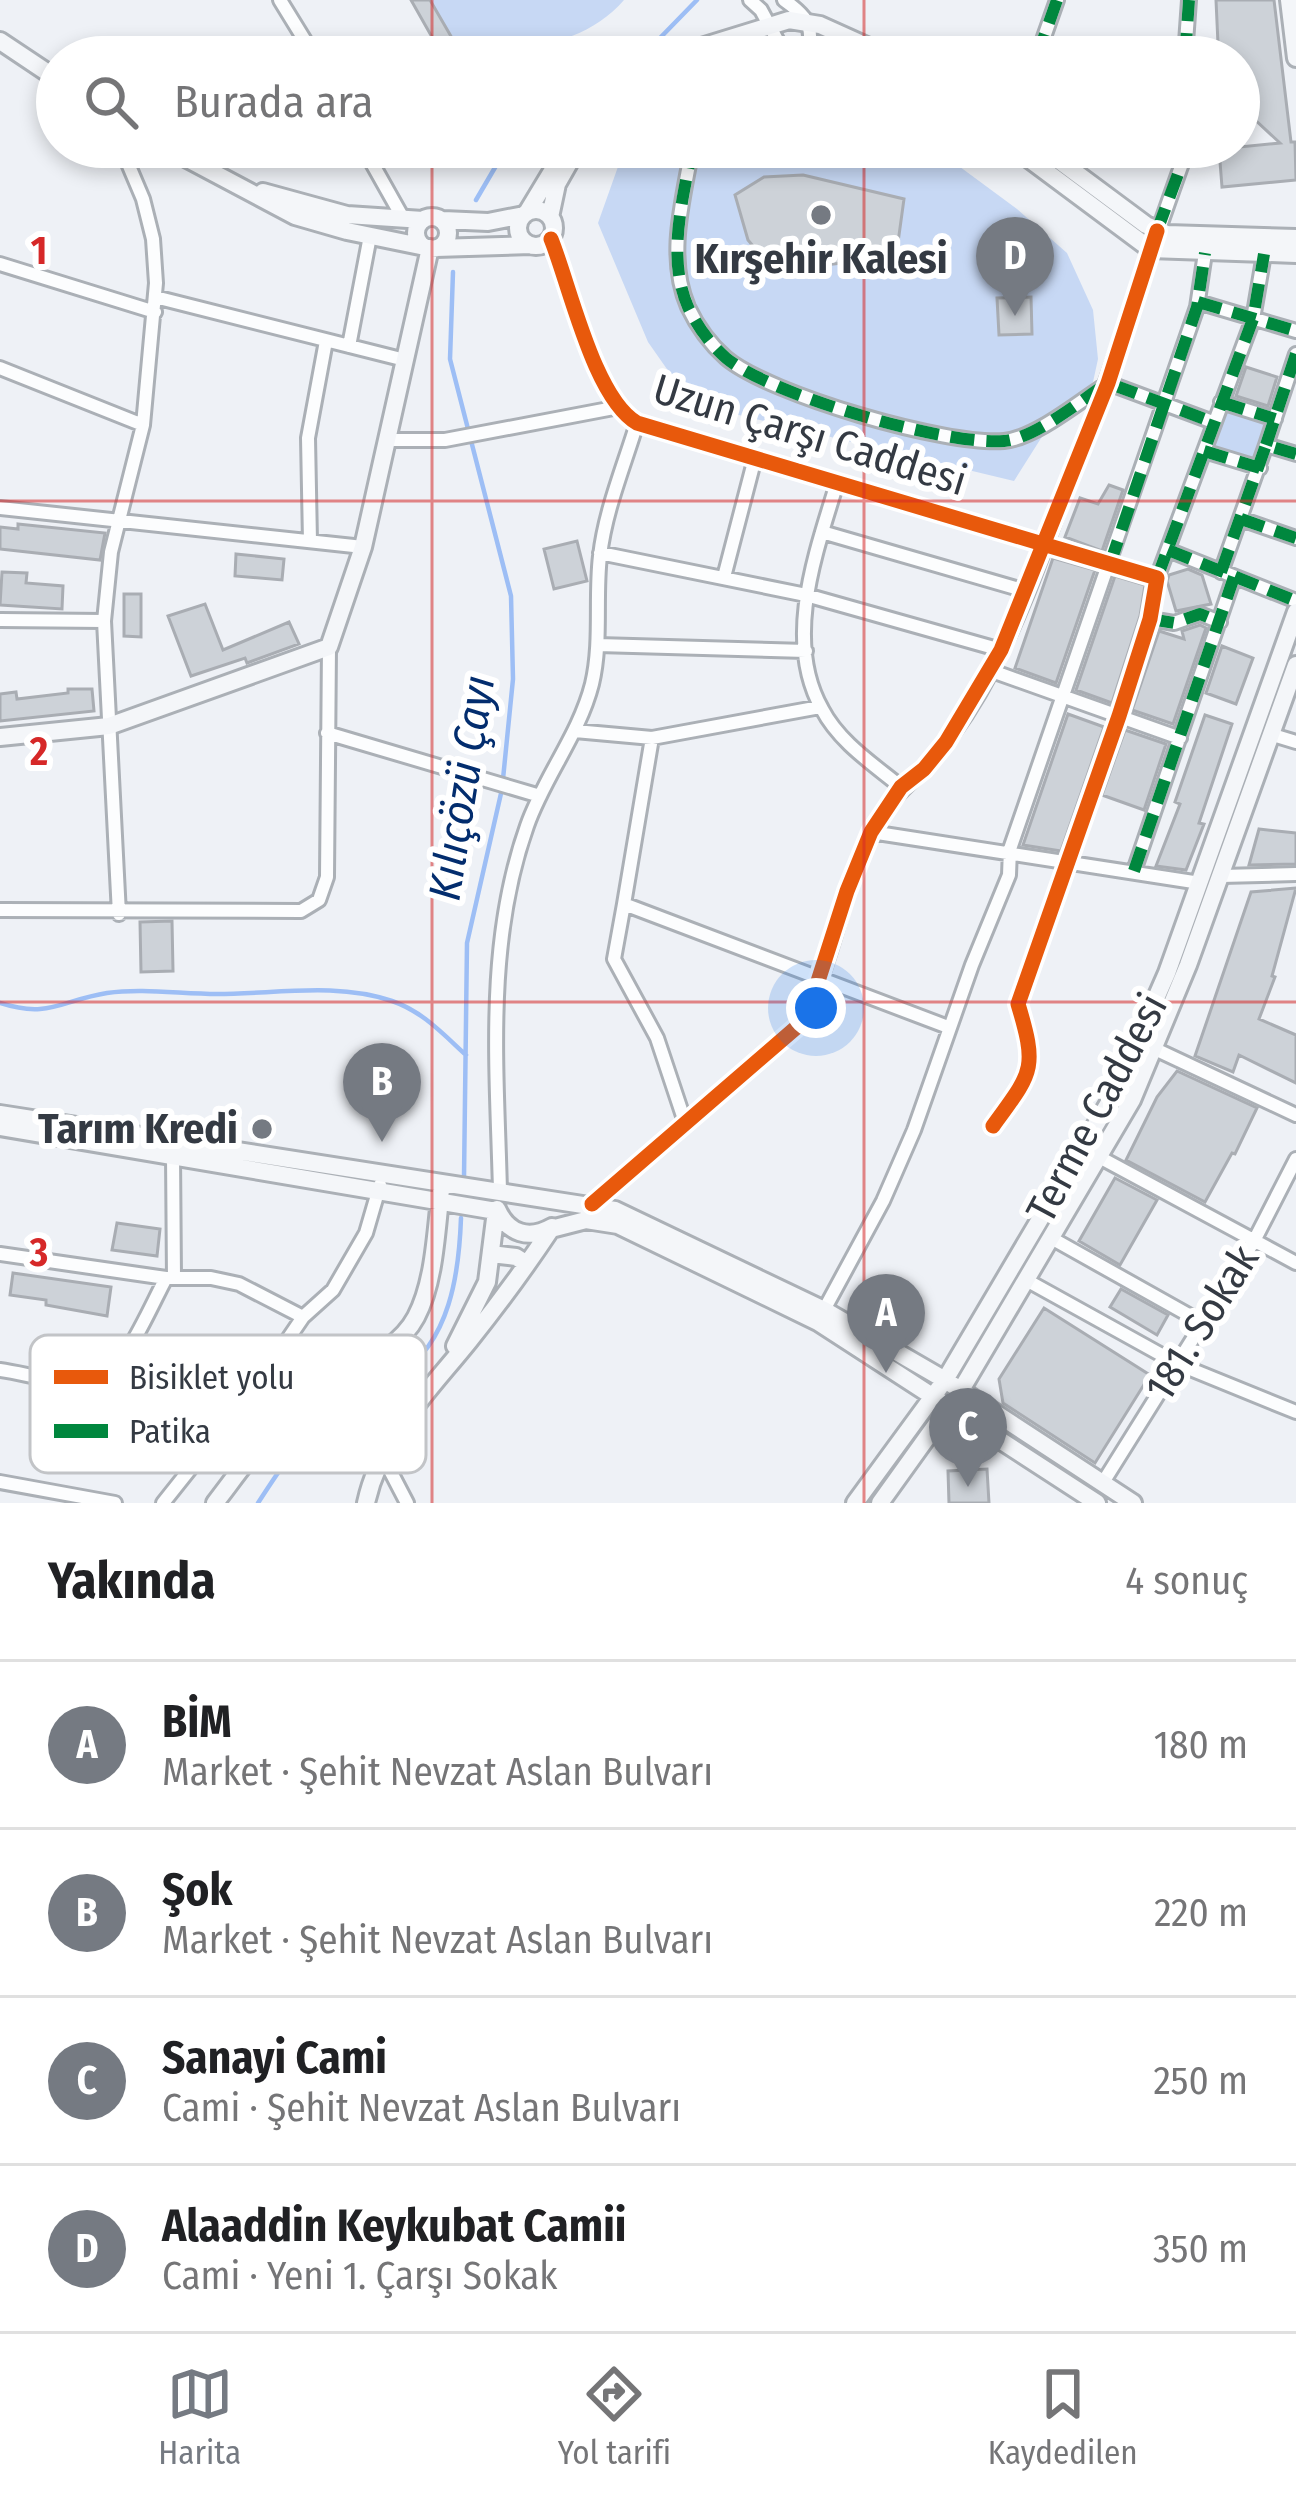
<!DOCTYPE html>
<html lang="tr">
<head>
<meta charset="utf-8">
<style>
	:root { --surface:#fff; --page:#f2f2f2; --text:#202124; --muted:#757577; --line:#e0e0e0; --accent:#757a82 }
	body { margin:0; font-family:"Fira Sans Condensed",sans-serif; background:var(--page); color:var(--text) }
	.you { position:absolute; left:816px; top:1008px; width:42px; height:42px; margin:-30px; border:9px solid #fff; border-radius:50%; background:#1a73e8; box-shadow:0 0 0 18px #1a73e833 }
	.badge { display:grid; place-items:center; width:78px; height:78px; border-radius:50%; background:var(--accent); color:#fff; font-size:39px; font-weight:700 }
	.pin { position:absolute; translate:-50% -99px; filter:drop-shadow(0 3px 6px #0008) }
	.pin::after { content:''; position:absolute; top:63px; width:42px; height:36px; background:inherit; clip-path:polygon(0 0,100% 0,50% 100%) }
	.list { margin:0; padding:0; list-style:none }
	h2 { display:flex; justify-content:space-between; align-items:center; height:156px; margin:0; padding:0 48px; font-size:51px }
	h2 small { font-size:39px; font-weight:400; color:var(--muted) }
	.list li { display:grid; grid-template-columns:78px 1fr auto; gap:36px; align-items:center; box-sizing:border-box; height:168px; padding:0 48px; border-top:3px solid var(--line) }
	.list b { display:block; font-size:45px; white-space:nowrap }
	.list p { margin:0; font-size:39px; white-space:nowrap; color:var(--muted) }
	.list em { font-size:39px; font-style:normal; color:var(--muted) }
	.icon { flex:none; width:66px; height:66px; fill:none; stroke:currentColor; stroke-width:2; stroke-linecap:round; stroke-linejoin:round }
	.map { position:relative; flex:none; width:1296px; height:1503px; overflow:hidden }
	.search { position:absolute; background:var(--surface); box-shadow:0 6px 18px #0003; left:36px; right:36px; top:36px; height:132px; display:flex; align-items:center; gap:30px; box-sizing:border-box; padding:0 42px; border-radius:66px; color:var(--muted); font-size:45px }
	.sheet { height:828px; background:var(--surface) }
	nav { display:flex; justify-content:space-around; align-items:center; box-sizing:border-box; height:168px; border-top:3px solid var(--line); background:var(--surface); font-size:33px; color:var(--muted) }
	nav a { display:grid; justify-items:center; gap:6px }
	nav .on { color:var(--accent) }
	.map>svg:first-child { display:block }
	.green { fill:#c7d8f4 }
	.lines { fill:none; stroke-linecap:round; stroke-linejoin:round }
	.stream { stroke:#9dbef5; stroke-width:4.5 }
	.building { fill:#cdd2d8; stroke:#a9adb3; stroke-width:3 }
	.street-casing { stroke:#abb0b6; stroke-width:18 }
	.secondary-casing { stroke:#abb0b6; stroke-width:22 }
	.street { stroke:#fcfdfe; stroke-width:12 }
	.secondary { stroke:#f4f6f9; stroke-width:16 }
	.quiet { stroke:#00873e; stroke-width:12; stroke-dasharray:24 12; stroke-linecap:butt }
	.cycleway-casing { stroke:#fff; stroke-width:22 }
	.cycleway { stroke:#e8590c; stroke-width:15 }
	.grid { fill:none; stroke:#d62828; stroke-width:3; stroke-opacity:0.55 }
	.poi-dot { fill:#757a82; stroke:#fff; stroke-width:4.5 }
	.labels { text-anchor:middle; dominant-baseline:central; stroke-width:12; stroke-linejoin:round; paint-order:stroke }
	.poi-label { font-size:42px; font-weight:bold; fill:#343a43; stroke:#fff }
	.street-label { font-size:42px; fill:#343a43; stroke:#fff }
	.water-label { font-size:45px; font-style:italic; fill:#032d6e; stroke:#fff }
	.key { fill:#fff; stroke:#c2c4c7; stroke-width:3 }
	.key-label { font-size:33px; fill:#343a43 }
	.grid-label { font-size:39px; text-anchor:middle; font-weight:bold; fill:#d62828; stroke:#fff; stroke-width:12; stroke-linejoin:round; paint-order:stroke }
</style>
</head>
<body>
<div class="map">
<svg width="1296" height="1503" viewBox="0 0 1296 1503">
	<rect width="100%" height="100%" fill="#eef1f6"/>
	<path class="green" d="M411,0H624C581,50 503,55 441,53Z
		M625,147H933L1017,209L1067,253L1093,310L1098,359L1093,382L1050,424L1014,481L722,411L683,392L648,342L598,223Z
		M1221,402L1275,419L1260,468L1204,451Z"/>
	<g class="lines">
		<path class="stream" d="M606,57L660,38L697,0
			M476,200L507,147
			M453,272L450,359L511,596L513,679L502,789L467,943L464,1178
			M0,1003C49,1019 62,1000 107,993C143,988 181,994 217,994C275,994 336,982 392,1001C422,1011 443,1034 466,1055
			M258,1503C278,1472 298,1441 327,1417C349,1400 376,1391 399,1375C450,1341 459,1274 461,1218"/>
	</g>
	<path class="building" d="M411,0H430L456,45L441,53Z
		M1216,0H1274L1291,142H1295L1296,180L1222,187L1219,149L1280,143L1253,118L1239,119V57H1209L1208,45L1218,44Z
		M803,175L904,199L896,257L816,266L777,260L758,252L748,240L735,195L764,177Z
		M1031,297L1032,334L999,335L997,298Z
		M1246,367L1277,377L1268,406L1236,396Z
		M1109,485L1123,490L1102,551L1065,537L1080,498L1098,504Z
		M18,524L105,533L100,560L0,549V527L18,529Z
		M577,541L587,581L554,589L544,549Z
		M236,554L284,559L282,580L235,576Z
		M1053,558L1095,570L1056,683L1015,668Z
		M1188,569L1202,575L1211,604L1176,611L1167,581L1169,575Z
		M2,572L27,573L26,583L63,586L62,609L0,605Z
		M1115,576L1145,585L1140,616L1112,703L1076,690Z
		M124,594H141V637L124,636Z
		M205,604L223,650L289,622L299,644L247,663L245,658L191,676L168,616Z
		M1200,625L1206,628L1173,724L1132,710L1159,631L1184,639L1182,631Z
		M1222,646L1253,658L1236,704L1206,693Z
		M68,689H92L94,711L0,721V694L16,692L17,699L68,693Z
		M1068,714L1104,727L1061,851L1023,845Z
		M1205,715L1232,724L1199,823L1204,824L1186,870L1156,866L1180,804L1175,802Z
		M1125,730L1166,744L1144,810L1102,795Z
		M1259,829L1296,833V864L1249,865Z
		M1296,888L1272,976L1275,977L1259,1019L1296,1035V1083L1239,1055L1233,1072L1195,1056L1251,892Z
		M172,921L173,971L141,972L140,922Z
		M1177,1071L1257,1108L1235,1154L1232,1153L1205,1202L1126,1160L1157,1097Z
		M1115,1178L1157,1200L1120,1265L1079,1241Z
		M117,1223L160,1229L157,1256L112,1250Z
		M13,1273L111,1287L107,1316L46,1305V1300L10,1295Z
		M1121,1289L1168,1315L1157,1335L1110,1307Z
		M1044,1308L1150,1375L1095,1463L1003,1403L999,1379Z
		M987,1469L989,1503H949L948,1471Z"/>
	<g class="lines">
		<defs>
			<path id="street" d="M280,0L315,57
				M750,0L761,10L782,49
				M784,0C804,14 815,25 808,50
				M1037,57L1057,0
				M1185,57L1189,0
				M363,147L404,220
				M697,147L691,154C682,204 667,258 688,307C697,326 710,344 726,358C770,395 947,446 1004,441C1036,438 1081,400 1108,383L1213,422
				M551,239C570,286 594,398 637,423L1157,578
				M0,264L155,312
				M155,297L405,360
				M1198,302L1296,331
				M349,346L370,236
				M0,368L143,425
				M1221,402L1275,419
				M389,440H445L619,407
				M1266,445L1296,354
				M1204,451L1260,468
				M837,483C816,552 783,640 822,709C839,742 873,764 901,787
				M0,508L363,547
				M1241,519L1296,538
				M822,532L1026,591
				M310,541L308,438L326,341
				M1168,550L1296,601
				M600,553L806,595L1001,650
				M1221,572L1266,445L1296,454
				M724,577L755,458
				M1150,619L1174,623L1200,614L1220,622
				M0,620L104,621
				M598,645L806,651
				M992,671L1180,738
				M575,731L652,738L820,707
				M327,733L540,796
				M1273,735L1296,742
				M652,738L624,904L948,1027
				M871,832L1200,883
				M1134,871L1234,577
				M1221,876L1296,874
				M624,904L614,959L657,1038L685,1122
				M0,910L301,911L319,900L327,877L329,647
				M119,914L104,621L111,552L143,425L156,283L153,239L143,199L121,147
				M1155,1049L1296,1115
				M993,1126C1032,1072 1038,1070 1018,1004L1119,716L1150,619L1157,578L1253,319L1264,254
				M173,1155L174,1278
				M1101,1158L1296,1263
				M500,1191C497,1068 485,944 527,826C544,777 579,735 592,684C602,642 595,598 600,556C605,511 624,466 637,423
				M592,1204L798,1026C834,968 840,892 872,830C890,796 915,782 937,754C958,729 977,699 992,670C1019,619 1039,563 1059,509C1106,390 1144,268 1188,147
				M1053,1239L1203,1323
				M0,1254L166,1278H211L239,1284L303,1317
				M1028,1281L1178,1364L1296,1412
				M824,1310L883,1201L914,1130L972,965L1009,875L1010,849L1197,307L1205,253
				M0,1370C29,1374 68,1387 96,1381C123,1375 152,1303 166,1278
				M382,1455L407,1503
				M0,1482L115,1503
				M1102,1484L1254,1241L1296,1159
				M163,1503L256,1386L303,1317L333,1290L366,1233L380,1185"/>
			<path id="secondary" d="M1289,0L1296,58
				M0,41L57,79
				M669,57L789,20L820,25L891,57
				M726,57C765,45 800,48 840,57
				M165,147L295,216L347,231L425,247
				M1013,147L1150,249L1296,254
				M1041,147L1146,225L1167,234L1296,238
				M263,192L347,215L423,220
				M518 228a18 18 0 1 1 36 0a18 18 0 1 1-36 0Z
				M528,211L557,163
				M550,217L557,184L578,147
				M416 233a16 16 0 1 1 32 0a16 16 0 1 1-32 0Z
				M443,220L488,222L524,215
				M436,248L531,245
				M0,737L109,726L329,647L363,547L430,248
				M0,1114L615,1210L824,1310L945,1380L1133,1503
				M0,1127L496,1211L487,1282L455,1346
				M497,1209C508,1234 529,1240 552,1227
				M491,1254L516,1257L527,1264
				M215,1503C241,1469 266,1433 298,1404C333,1373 394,1359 416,1317C435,1281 436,1230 441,1190
				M366,1503C380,1438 428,1392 469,1341C498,1305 525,1268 551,1229L586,1220L618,1225L818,1322L1097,1503
				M855,1503L945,1380L1114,1094L1167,973L1296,612
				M880,1503L961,1390L1132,1100L1188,965L1296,665"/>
		</defs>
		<use href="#street" class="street-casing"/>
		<use href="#secondary" class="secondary-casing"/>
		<use href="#street" class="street"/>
		<use href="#secondary" class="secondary"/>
		<path class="quiet" d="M1037,57L1057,0
			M1185,57L1189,0
			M697,147L691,154C682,204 667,258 688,307C697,326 710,344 726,358C770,395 947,446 1004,441C1036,438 1081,400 1108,383L1213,422
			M1157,231L1188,147
			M1198,302L1296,331
			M1221,402L1275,419
			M1266,445L1296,354
			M1204,451L1260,468
			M1241,519L1296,538
			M1168,550L1296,601
			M1110,564L1197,307L1205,253
			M1221,572L1266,445L1296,454
			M1157,578L1253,319L1264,254
			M1150,619L1174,623L1200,614L1220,622
			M1134,871L1234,577"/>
		<defs>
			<path id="cycleway" d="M551,239C570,286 594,398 637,423L1157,578L1150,619L1119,716L1018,1004C1038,1070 1032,1072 993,1126
				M592,1204L798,1026L810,1006L847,891L871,832L901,787L924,769L946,742L1001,650L1108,383L1157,231"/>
		</defs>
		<use href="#cycleway" class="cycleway-casing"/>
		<use href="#cycleway" class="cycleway"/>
	</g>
	<path class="grid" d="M432,0V57M864,0V57M432,147V1503M864,147V1503M0,501H1296M0,1002H1296"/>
	<g class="poi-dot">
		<circle cx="821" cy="215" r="12"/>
		<circle cx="262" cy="1129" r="12"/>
	</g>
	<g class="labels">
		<g class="poi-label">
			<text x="821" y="259">Kırşehir Kalesi</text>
			<text x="238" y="1129" text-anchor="end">Tarım Kredi</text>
		</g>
		<g class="street-label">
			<text transform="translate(810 435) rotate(17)">Uzun Çarşı Caddesi</text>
			<text transform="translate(1097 1108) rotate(-62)">Terme Caddesi</text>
			<text transform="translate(1202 1323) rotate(-58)">181. Sokak</text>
		</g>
		<g class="water-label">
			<text transform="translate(462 788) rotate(-81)">Kılıçözü Çayı</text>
		</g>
	</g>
	<rect x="30" y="1335" width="396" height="138" rx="18" class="key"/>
	<rect x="54" y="1370" width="54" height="14" fill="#e8590c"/>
	<rect x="54" y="1424" width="54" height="14" fill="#00873e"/>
	<g class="key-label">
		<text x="129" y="1389">Bisiklet yolu</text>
		<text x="129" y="1443">Patika</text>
	</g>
	<g class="grid-label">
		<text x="39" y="264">1</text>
		<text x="39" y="765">2</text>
		<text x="39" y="1266">3</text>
	</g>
</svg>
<div class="you"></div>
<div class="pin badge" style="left:886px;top:1373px">A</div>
<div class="pin badge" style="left:382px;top:1142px">B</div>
<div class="pin badge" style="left:968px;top:1487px">C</div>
<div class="pin badge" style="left:1015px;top:316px">D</div>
<div class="search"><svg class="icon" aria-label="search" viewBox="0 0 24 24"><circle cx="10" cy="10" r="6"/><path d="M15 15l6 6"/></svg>Burada ara</div>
</div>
<section class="sheet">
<h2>Yakında<small>4 sonuç</small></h2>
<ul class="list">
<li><span class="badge">A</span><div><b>BİM</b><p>Market · Şehit Nevzat Aslan Bulvarı</p></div><em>180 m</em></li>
<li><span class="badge">B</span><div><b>Şok</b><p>Market · Şehit Nevzat Aslan Bulvarı</p></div><em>220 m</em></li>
<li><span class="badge">C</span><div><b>Sanayi Cami</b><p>Cami · Şehit Nevzat Aslan Bulvarı</p></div><em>250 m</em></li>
<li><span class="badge">D</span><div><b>Alaaddin Keykubat Camii</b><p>Cami · Yeni 1. Çarşı Sokak</p></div><em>350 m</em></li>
</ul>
</section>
<nav>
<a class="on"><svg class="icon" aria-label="map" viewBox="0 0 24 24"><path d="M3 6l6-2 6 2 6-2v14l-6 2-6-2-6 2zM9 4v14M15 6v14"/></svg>Harita</a>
<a><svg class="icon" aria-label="directions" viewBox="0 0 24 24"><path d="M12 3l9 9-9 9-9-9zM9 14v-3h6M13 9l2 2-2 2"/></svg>Yol tarifi</a>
<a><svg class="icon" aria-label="saved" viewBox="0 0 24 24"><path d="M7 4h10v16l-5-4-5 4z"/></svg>Kaydedilen</a>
</nav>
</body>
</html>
